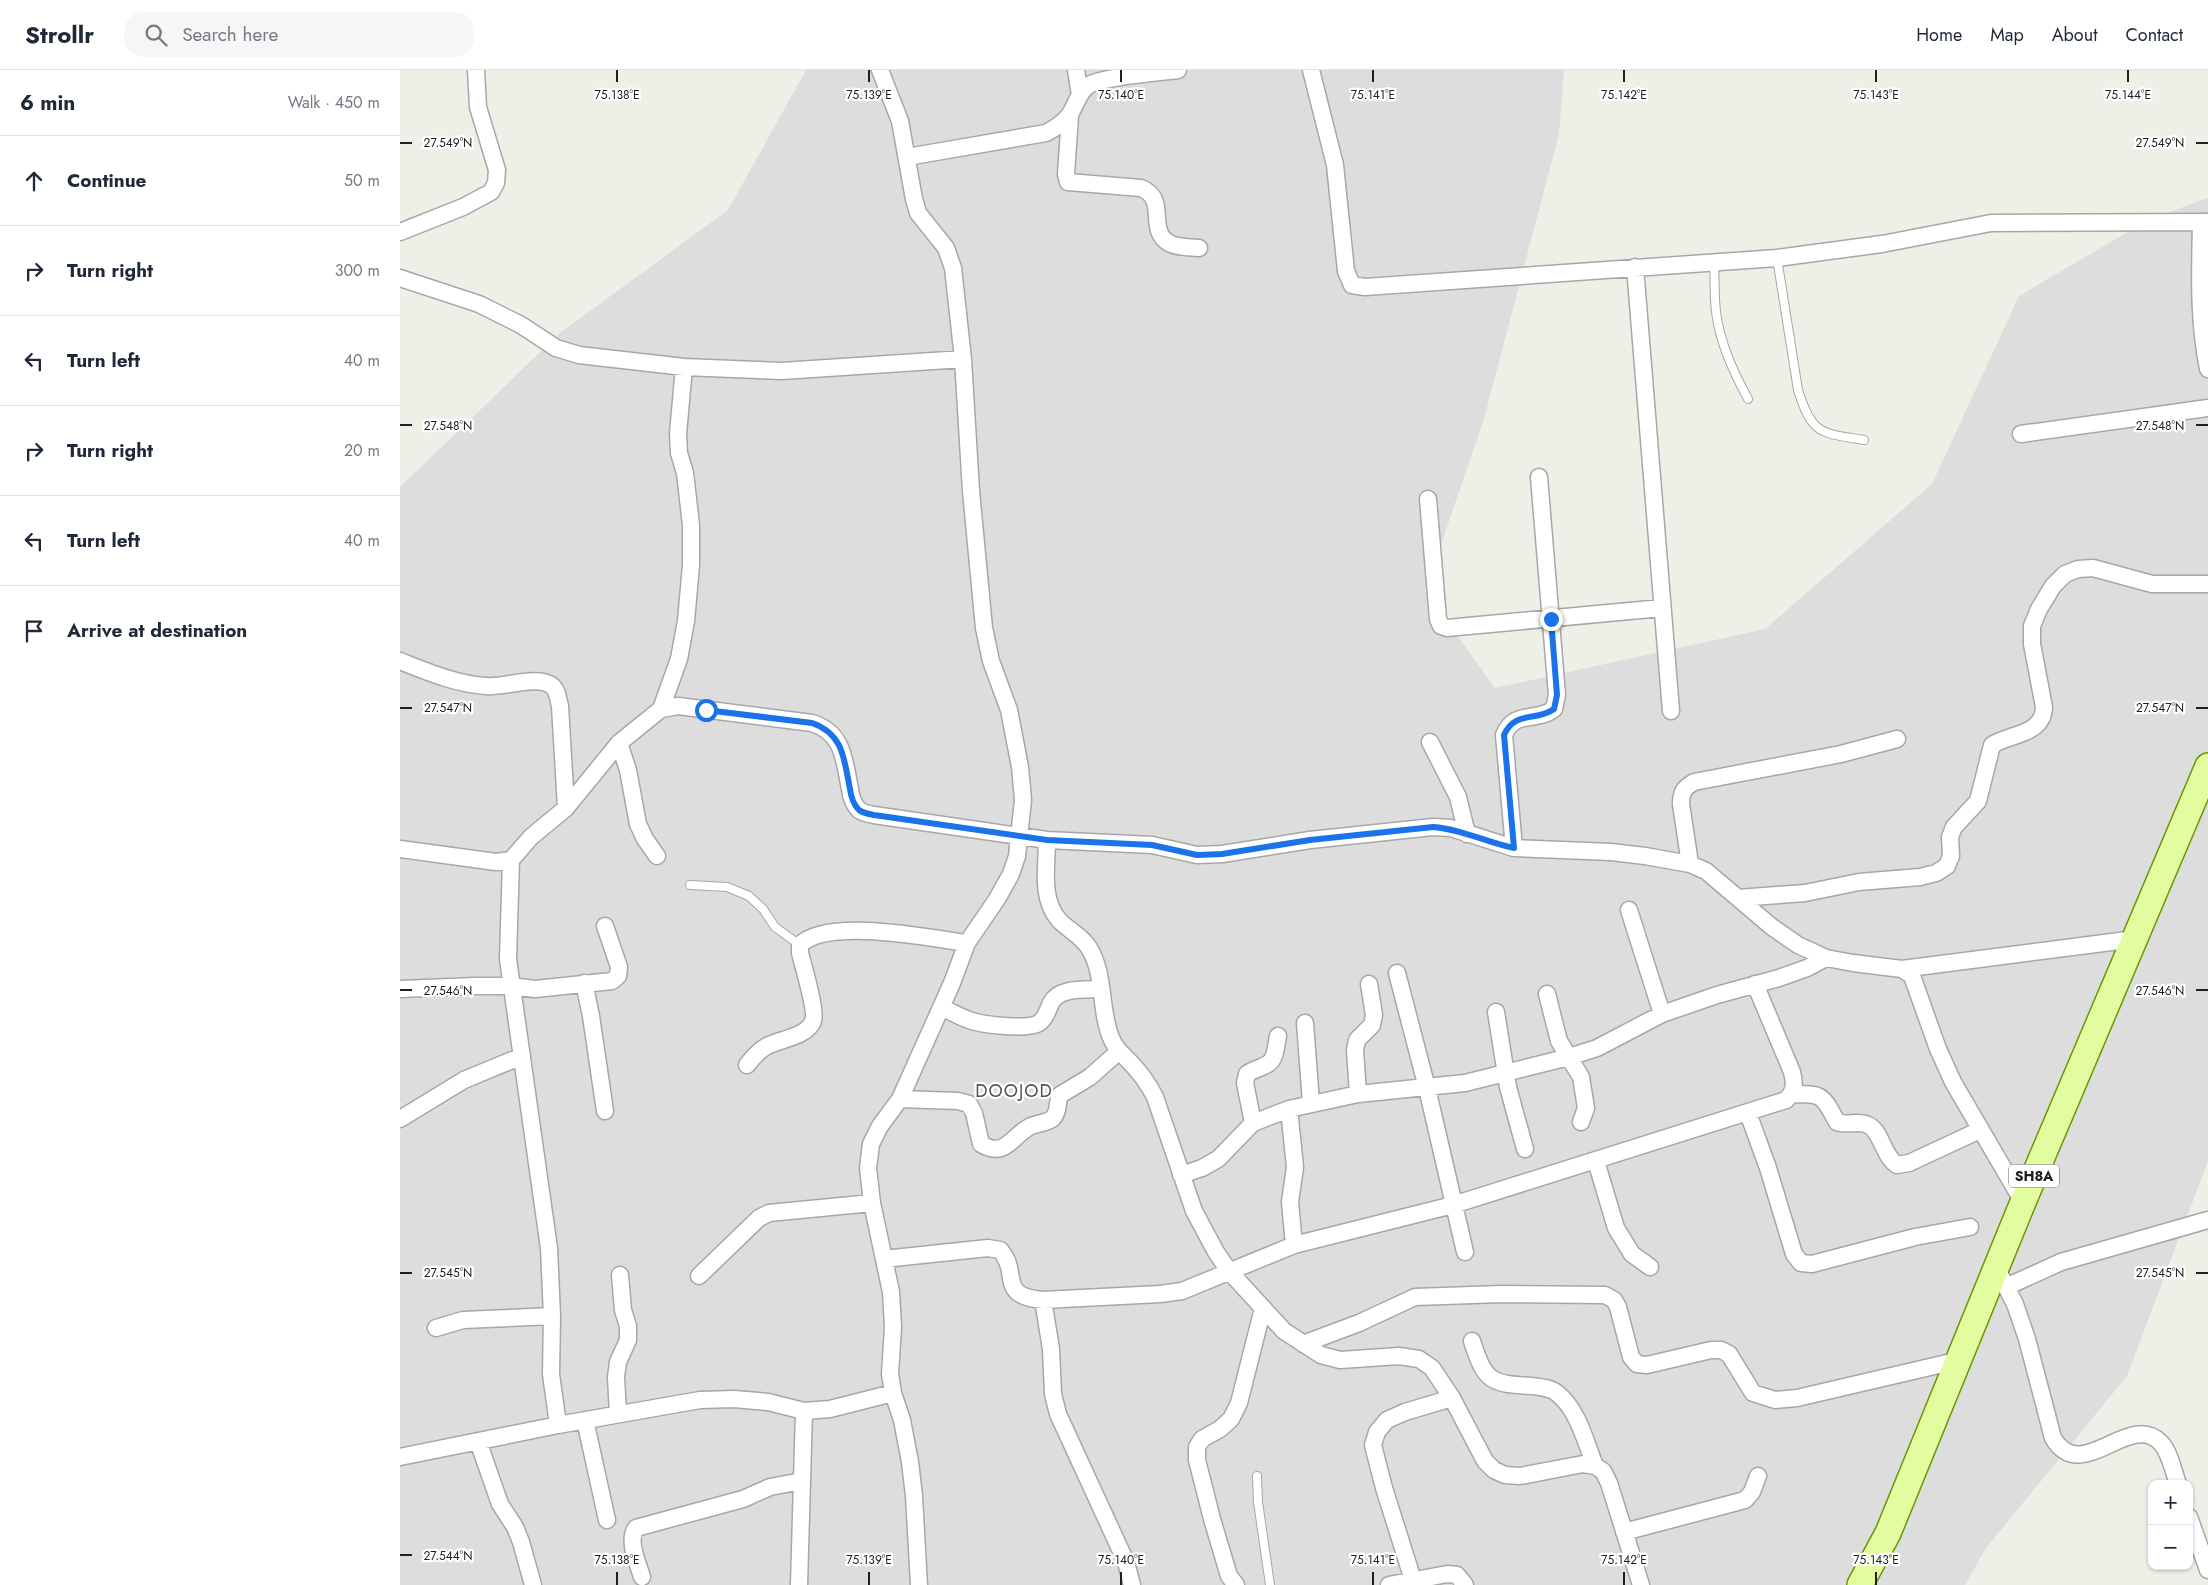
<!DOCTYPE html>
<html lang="en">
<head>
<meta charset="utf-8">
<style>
	:root { --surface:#fff; --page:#f6f6f7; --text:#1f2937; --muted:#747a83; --line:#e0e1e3 }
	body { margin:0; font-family:Jost,sans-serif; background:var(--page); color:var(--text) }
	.controls { position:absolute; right:15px; bottom:15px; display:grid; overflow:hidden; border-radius:10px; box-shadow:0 1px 4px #0004 }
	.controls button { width:45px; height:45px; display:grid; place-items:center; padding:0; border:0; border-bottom:1px solid var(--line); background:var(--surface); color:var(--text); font:25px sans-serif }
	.stop { position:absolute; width:15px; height:15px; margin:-11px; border:4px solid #1a73e8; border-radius:50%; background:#fff }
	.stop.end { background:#1a73e8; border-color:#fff; box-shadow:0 1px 5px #0008 }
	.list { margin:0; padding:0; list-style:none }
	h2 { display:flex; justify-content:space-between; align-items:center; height:65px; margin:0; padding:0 20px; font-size:21px }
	h2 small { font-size:16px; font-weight:400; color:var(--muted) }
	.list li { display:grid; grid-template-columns:32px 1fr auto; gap:15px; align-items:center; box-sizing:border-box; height:90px; padding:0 20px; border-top:1px solid var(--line) }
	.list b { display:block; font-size:19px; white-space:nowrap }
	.list em { font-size:16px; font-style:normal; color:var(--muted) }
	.icon { flex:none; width:28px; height:28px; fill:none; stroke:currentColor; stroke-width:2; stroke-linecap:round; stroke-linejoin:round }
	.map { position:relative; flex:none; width:1808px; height:1515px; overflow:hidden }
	header { display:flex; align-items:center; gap:30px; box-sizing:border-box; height:70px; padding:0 25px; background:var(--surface); border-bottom:1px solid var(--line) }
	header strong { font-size:24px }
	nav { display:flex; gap:28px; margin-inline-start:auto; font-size:18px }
	.search { width:350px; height:45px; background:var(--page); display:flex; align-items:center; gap:12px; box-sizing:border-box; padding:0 18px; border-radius:20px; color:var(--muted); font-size:19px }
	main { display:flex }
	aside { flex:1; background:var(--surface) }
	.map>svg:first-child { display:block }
	.residential { fill:#dedddd }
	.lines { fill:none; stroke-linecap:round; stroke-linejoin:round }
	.lane-casing { stroke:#a7a7a7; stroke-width:10 }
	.street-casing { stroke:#a7a7a7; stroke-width:19 }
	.primary-casing { stroke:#629b00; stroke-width:28 }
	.lane { stroke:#fff; stroke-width:8 }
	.street { stroke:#fff; stroke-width:16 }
	.primary { stroke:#e3fc9f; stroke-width:25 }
	.route { stroke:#1a73e8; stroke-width:6 }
	.ticks { fill:none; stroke:#202020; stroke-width:2 }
	.labels { text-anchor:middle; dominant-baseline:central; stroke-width:4.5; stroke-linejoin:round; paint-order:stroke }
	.shield { fill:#fff; stroke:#636363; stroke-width:1 }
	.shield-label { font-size:14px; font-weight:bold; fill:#202020 }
	.quarter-label { font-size:18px; letter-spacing:1px; fill:#535353; stroke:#fff }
	.ticks-label { font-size:12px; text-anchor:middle; fill:#202020; stroke:#fff; stroke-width:4.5; stroke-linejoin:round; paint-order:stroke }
</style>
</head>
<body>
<header>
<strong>Strollr</strong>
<div class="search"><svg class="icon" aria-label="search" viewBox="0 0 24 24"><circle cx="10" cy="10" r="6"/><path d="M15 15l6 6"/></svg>Search here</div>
<nav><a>Home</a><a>Map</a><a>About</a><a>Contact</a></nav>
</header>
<main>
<aside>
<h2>6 min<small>Walk · 450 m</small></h2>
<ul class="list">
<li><svg class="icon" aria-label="ahead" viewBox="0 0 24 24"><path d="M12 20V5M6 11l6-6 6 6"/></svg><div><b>Continue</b></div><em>50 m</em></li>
<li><svg class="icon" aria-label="right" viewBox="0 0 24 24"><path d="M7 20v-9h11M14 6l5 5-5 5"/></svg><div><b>Turn right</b></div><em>300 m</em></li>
<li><svg class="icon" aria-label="left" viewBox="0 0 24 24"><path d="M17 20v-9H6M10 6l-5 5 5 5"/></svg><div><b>Turn left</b></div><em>40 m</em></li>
<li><svg class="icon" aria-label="right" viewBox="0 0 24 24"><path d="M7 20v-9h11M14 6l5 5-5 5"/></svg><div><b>Turn right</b></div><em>20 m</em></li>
<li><svg class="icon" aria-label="left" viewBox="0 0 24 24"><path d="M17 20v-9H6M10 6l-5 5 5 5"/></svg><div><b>Turn left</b></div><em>40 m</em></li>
<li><svg class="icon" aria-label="arrive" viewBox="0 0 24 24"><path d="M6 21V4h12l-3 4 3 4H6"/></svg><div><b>Arrive at destination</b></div></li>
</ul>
</aside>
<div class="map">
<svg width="1808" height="1515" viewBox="0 0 1808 1515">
	<rect width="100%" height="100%" fill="#ecf0e6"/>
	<path class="residential" d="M406,0H1164L1159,64L1084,349L1025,521L1095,618L1365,559L1532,414L1619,226L1748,150L1808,128V1091L1727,1306L1586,1478L1565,1515H0V417L160,263L328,140Z"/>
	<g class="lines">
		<defs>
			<path id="lane" d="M1377,188L1398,320C1412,365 1421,363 1464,370
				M1314,192C1315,208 1314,225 1316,242C1320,273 1333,301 1348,329
				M290,815L327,817L349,826L363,839L375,857L400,875
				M857,1406L858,1432L870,1515"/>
			<path id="street" d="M480,0L500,51L514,129L518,143L546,178L553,198L563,289L571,421L584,558L591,591L609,640L620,697L623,730L617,786L611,804L597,829L567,873L552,913L500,1029L480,1056L471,1074L468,1098L472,1133L491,1222L493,1257L490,1304L493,1323L502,1350L510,1392L514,1426L519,1515
				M676,0L680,25
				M911,0L935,95L946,201L952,215L965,217L1377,188L1482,174L1591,153L1808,152
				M670,46L666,104L668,112L741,118C769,129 746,160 769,173C777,178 790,177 799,178
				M507,87L646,63C655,58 664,53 670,44C676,35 679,21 689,15C701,7 760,2 778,0
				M1801,152C1800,202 1798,250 1808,299
				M0,162L63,137L91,122L96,113L97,100L78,37L76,0
				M1235,197L1271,641
				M0,208L79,234L121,255L156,278L179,285L284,297L382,301L563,289
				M1621,364L1808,338
				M1028,429L1038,549L1041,556L1047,558L1262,538
				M0,591C28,602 56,614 86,616C103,618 136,605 151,615C158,620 158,629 160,636L166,738
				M261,639L279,589L286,551L291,495V455L285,403L279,383L278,364L284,297
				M1030,672L1058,727L1067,764
				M219,673L228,700L238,754L245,769L257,786
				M647,770C647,796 640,829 659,850C668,860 682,866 689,878C706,905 699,942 712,970C716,979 721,983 728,990C739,1001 748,1013 755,1027L794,1141L816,1182L829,1201L884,1261L921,1285L940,1290L999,1286L1019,1289L1032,1298L1052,1328L1085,1391L1094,1400L1105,1405L1120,1406L1183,1394L1195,1396L1203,1401L1209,1413L1241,1515
				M1114,778L1104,665C1115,639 1135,653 1154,639L1157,625L1139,407
				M0,779L96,792L111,790L131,767L166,738L219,673L261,639L278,636L412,653C444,663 444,690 450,719C451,727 453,734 459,740C463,743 469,744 474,745L647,770L752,775L797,785L822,784L910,770L1033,757L1051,758L1114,778L1211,782L1245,786L1290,794L1306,801L1372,857L1398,875L1426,888L1453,893L1502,899L1512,906L1538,979L1553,1012L1623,1132
				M111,790L108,889L149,1178L152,1246L151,1304L158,1355
				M1290,794L1281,734C1281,722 1284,718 1294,712L1441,684L1497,669
				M1338,828L1405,823L1459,812L1520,807L1536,803L1547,796L1551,786L1550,767L1554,757L1578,731L1592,675C1612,663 1643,665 1644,637L1632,574V556L1639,539L1653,516L1665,504L1678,499L1693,498L1752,514H1808
				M1229,840L1262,944
				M1502,899L1735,869
				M997,903L1027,1018L1065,1182
				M184,913L191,946L205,1041
				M0,919L75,916H111L135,919L212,911L218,906L219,897L205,856
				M1147,924L1159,971L1181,1007L1186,1038L1181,1052
				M541,937C550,941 560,947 569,950C582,955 628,960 639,953C645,949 648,940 651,933C659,917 685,920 701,919
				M1096,942L1108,1017L1125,1079
				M905,953L911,1033
				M347,995C353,987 358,981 367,976C380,969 407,967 413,951C417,942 403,895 400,883V875C427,847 530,868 567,873
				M958,1024L955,980L957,970L972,955L974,945L969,914
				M1393,1024C1424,1024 1422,1025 1437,1052C1447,1056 1459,1050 1468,1055C1481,1060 1483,1086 1497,1095L1509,1093L1580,1060
				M500,1029L558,1031L569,1034L574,1043L581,1074C606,1089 612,1065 631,1056C638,1053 648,1053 653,1048C659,1042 657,1032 660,1025L690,1007L718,982
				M889,1039L895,1097L890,1132L894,1175
				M1348,1043L1368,1098L1394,1184L1401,1193L1412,1194L1515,1167L1570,1157
				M0,1049L64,1010L122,986
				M853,1053L845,1013L847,1004C853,999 863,998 869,993C876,988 876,974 878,966
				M1196,1091L1216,1158L1232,1184L1250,1197
				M781,1105L802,1098L818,1089L853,1053L889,1039L958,1024L1065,1013L1169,987L1197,978L1262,944L1317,925L1379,908L1407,898L1426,888
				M484,1189L588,1178L600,1180C621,1203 596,1226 643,1230L760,1224L782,1221L894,1175L1053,1135L1386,1030C1395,1021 1395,1014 1392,1002L1355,914
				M1597,1199L1615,1234L1627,1269L1653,1368C1681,1416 1729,1341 1760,1372C1770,1382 1773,1400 1778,1414
				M299,1206L359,1148L369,1143L472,1133
				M1606,1217L1661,1192L1808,1150
				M643,1230L651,1279L653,1324L658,1344L726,1492L732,1515
				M36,1258L63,1250L152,1246
				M1072,1271C1085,1312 1091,1314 1132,1316C1141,1317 1152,1318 1158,1324C1178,1340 1186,1373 1195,1396
				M903,1274L959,1253L1015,1227L1101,1224L1205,1225L1214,1230L1218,1237L1231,1287L1237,1294L1247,1295L1311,1280H1321L1329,1284L1353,1323L1375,1330L1397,1328L1560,1290
				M218,1344L216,1307L218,1292L228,1270V1256L223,1240L220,1205
				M185,1350L207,1450
				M78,1371L100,1434L115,1457L121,1472L133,1515
				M0,1387L158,1355L300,1330L334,1329L368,1332L404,1341L430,1339L493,1323
				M1789,1447L1808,1500
				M1224,1462L1345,1430L1352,1422L1358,1406
				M242,1507C238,1493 227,1471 236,1458L343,1429L370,1417L402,1411
				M1013,1510L984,1418L973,1375L977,1362L987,1350L1005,1342L1052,1328
				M399,1515L404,1341
				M836,1515L829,1506L812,1449L797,1390V1377L802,1369L820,1359L831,1349L839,1333L863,1238
				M989,1515L1047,1504L1057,1505L1065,1515"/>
			<path id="primary" d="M1460,1515L1488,1463L1623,1132L1808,696"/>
		</defs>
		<use href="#lane" class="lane-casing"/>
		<use href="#street" class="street-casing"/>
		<use href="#primary" class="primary-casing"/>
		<use href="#lane" class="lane"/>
		<use href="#street" class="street"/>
		<use href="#primary" class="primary"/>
	</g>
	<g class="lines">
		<path class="route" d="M306,640L412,653C444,664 444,690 450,719C451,727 453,734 459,740C463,743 469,744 474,745L647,770L752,775L797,785L822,784L910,770L1033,757C1061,759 1086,772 1114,778L1104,665C1115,640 1136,652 1154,639L1157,625L1151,549"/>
	</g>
	<path class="ticks" d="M217,0V12M469,0V12M721,0V12M973,0V12M1224,0V12M1476,0V12M1728,0V12M0,73H12M1796,73H1808M0,355H12M1796,355H1808M0,638H12M1796,638H1808M0,920H12M1796,920H1808M0,1203H12M1796,1203H1808M0,1485H12M217,1502V1515M469,1502V1515M721,1502V1515M973,1502V1515M1224,1502V1515M1476,1502V1515"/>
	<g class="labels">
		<rect class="shield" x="1609" y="1094.5" width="50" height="23" rx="4"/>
		<g class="shield-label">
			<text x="1634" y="1106">SH8A</text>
		</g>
		<g class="quarter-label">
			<text x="614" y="1021">DOOJOD</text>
		</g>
	</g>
	<g class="ticks-label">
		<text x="217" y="29">75.138°E</text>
		<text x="469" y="29">75.139°E</text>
		<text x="721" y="29">75.140°E</text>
		<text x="973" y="29">75.141°E</text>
		<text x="1224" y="29">75.142°E</text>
		<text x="1476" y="29">75.143°E</text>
		<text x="1728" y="29">75.144°E</text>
		<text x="48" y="77">27.549°N</text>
		<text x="1760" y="77">27.549°N</text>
		<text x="48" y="360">27.548°N</text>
		<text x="1760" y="360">27.548°N</text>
		<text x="48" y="642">27.547°N</text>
		<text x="1760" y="642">27.547°N</text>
		<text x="48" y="925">27.546°N</text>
		<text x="1760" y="925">27.546°N</text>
		<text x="48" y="1207">27.545°N</text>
		<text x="1760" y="1207">27.545°N</text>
		<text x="48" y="1490">27.544°N</text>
		<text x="217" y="1494">75.138°E</text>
		<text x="469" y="1494">75.139°E</text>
		<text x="721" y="1494">75.140°E</text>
		<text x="973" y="1494">75.141°E</text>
		<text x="1224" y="1494">75.142°E</text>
		<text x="1476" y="1494">75.143°E</text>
	</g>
</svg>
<div class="controls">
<button>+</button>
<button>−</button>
</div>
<div class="stop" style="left:306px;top:640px"></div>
<div class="stop end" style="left:1151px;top:549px"></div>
</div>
</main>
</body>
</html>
